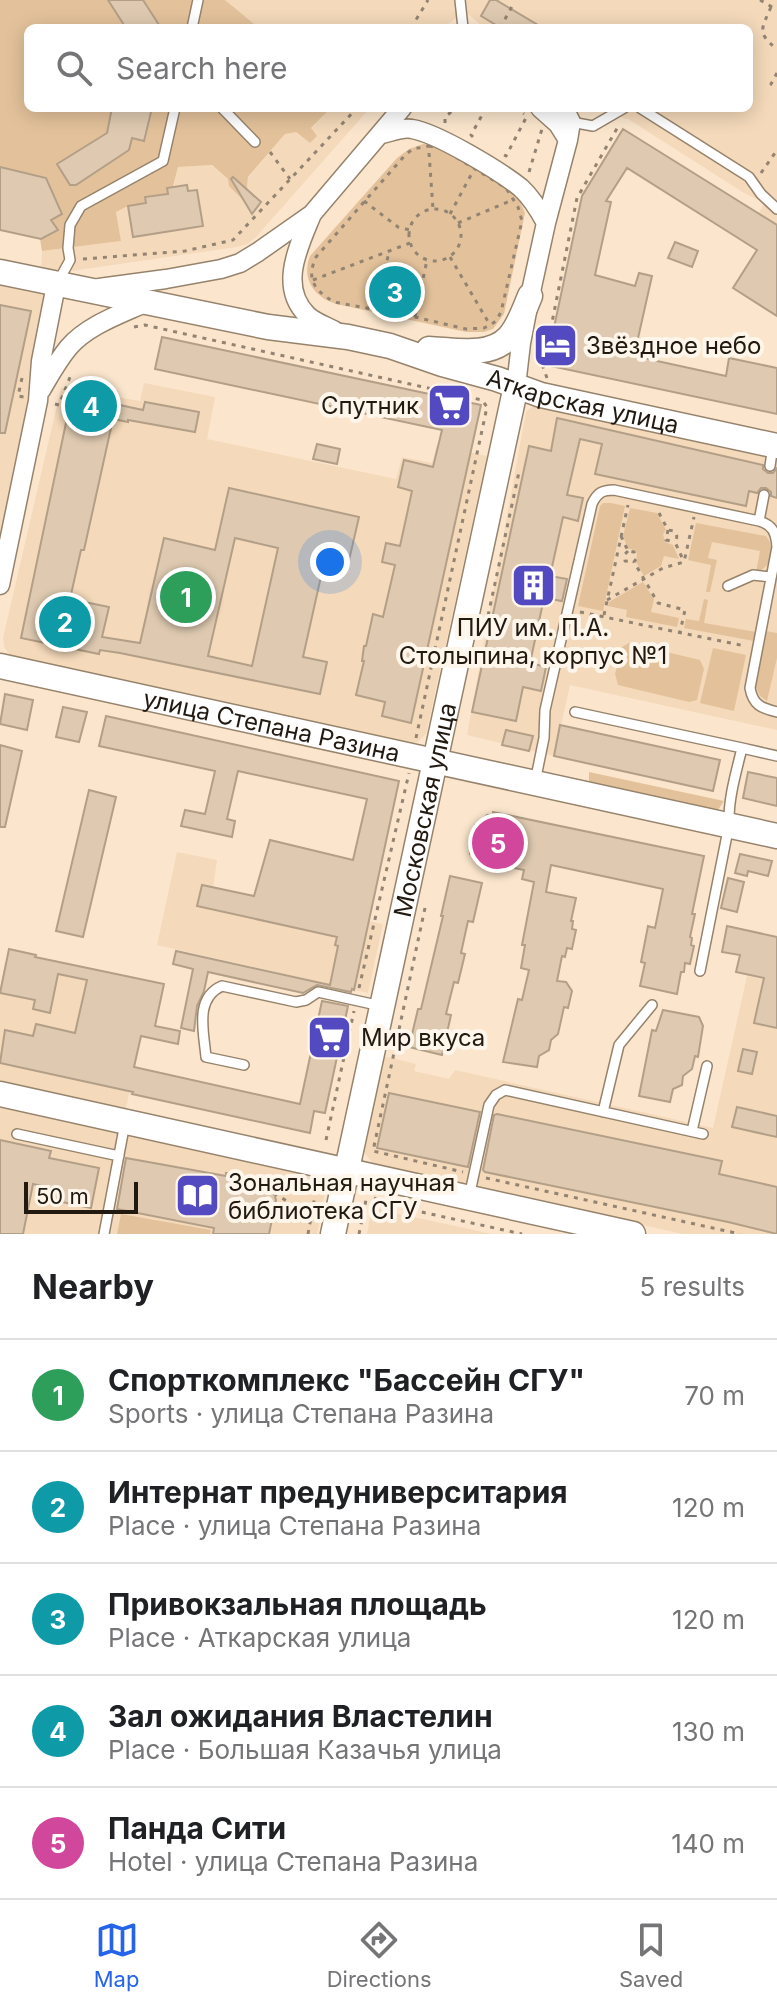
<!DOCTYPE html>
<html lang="en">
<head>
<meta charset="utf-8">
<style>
	:root { --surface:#fff; --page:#f2f2f2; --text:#202124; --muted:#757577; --line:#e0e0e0; --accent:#2563eb }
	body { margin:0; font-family:Inter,sans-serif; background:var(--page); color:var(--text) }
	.scale { position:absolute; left:24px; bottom:20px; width:114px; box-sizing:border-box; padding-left:8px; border:4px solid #221a11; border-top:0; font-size:22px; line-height:28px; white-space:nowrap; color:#221a11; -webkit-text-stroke:6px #fef5eb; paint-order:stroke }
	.you { position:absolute; left:330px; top:562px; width:28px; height:28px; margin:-20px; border:6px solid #fff; border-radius:50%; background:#1a73e8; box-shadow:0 0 0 12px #1a73e833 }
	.badge { display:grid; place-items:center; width:52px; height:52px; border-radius:50%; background:var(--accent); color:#fff; font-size:26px; font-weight:700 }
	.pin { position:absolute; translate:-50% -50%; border:4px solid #fff; box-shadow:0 2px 8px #0006 }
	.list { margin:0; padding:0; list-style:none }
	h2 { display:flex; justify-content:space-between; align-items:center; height:104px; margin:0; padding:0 32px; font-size:34px }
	h2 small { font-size:26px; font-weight:400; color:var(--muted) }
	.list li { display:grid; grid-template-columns:52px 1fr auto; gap:24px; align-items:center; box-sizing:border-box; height:112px; padding:0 32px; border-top:2px solid var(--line) }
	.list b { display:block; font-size:30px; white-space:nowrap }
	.list p { margin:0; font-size:26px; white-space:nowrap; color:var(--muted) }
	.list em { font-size:26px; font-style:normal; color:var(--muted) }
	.icon { flex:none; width:44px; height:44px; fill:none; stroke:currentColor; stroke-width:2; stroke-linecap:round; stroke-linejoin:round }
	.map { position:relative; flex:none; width:777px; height:1234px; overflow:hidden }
	.search { position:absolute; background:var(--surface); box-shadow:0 4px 20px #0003; left:24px; right:24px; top:24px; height:88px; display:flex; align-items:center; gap:20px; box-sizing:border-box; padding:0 28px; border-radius:12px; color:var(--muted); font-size:30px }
	.sheet { height:664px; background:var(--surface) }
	nav { display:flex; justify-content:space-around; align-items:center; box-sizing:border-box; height:112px; border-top:2px solid var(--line); background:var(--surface); font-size:22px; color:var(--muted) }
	nav a { display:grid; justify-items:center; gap:4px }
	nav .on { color:var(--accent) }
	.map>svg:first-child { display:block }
	.built { fill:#f4d9ba }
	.green { fill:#e3c29b }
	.building { fill:#dfcab1; stroke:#b39f87; stroke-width:2; fill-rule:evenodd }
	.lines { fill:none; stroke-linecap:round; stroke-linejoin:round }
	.lane-casing { stroke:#96836c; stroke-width:12 }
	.street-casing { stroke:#96836c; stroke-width:21 }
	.secondary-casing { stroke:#96836c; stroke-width:27 }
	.path { stroke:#928372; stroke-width:3; stroke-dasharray:4 6; stroke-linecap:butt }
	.lane { stroke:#fff; stroke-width:9 }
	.street { stroke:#fff; stroke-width:18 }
	.secondary { stroke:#fff; stroke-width:24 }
	.labels { text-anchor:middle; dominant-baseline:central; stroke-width:8; stroke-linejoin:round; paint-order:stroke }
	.poi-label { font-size:24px; fill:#221a11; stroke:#fef5eb; text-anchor:start }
	.street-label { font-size:24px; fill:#221a11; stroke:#fef5eb }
</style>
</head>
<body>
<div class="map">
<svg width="777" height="1234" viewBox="0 0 777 1234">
	<rect width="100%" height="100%" fill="#fbe6cd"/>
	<path class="built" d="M225,0H777V271L760,253L741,240L765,203L744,193L628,119L622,118L621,108H749V28H484L465,11L443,28H259Z
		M331,108H370L255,238L247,244L237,247L64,272L41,273L42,251L121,241L116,212L128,206L146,203L145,197L174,186L178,167L211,165L228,179L251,194L247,186L248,178L285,134L296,132L310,143L311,129Z
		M0,284L43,293L49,299L0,547Z
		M144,383L215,397L207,439L396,479L402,457L432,463L437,445L487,456L426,734L418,742L410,744L15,657L9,654L4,647L3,638L61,388L140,401Z
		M534,405L777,456V730L570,685L554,756L467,735L526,412Z
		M177,852L217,860L213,888L383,924L368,993L157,945Z
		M44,958L164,984L145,1019L125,1113L0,1085V989L5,963L41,971Z
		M747,976L777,982V1234H683L375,1166L363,1151L383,1056L416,1064L414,1071L449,1079L455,1070L713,1128Z
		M0,1104L315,1173L323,1179L325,1191L317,1234H0Z
		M372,1208L492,1234H367Z"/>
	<path class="green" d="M0,0H225L259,28H28V108H331L311,128L317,136L310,143L296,132L285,134L248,177L247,187L251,194L254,211L229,186L228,179L212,165L178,167L173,187L167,188L168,194L146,197V203L128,206L116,212L121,241L42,251L40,239L0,230Z
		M423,144H432L507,186L518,197L525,213L504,314L493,329L484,332H466L336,304C314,297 301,279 310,256L397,158L409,149Z
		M603,503H611L625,506L603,611L578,606L600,506Z
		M630,508L657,513L666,530L663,534L665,542L673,545L679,559L664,556L661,566L644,576L636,562L637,553L632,549H628L623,536Z
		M696,523L766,536C776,548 772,568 756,572L760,551L712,542L708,558L717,560L710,592H706L711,565L688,560Z
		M643,582L654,599L651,612L679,618L677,627L626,617L627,610L608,606L609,602Z
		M704,599L708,600L704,623L756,632L754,641L684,628L686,619L699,621Z
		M766,631L777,633V658L767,701L760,696L756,687Z
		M629,643L700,660L704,669L697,700L689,702L618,685L615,674L622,647Z
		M713,648L746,655L734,711L700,703Z
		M589,772L724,801L718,810L706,811L589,785Z
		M121,1214L211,1230L210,1234H117Z"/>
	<path class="building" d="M108,0H143L161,28H126Z
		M490,0H496L543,28H501L481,16Z
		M112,108H152L144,141L132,138L129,150L76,185H70L57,164L107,133Z
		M623,129L777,225V316L733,288L757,250L627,168L606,201L611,202L595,275L635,286L639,273L652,276L634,356L726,376L729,358L777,368V414L546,365L582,196Z
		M0,167L46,178L62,214L51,220L58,230L41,239L0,230Z
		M233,177L261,202L252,214L231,179Z
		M187,185L188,191L197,190L203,226L133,237L128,206L146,203L145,197L168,194L167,188Z
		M675,242L698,251L692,267L668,258Z
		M0,305L31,311L5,433H0Z
		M162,337L481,405L411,723L382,716L385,702L356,695L364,661H362L364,646H366L373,614L383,617L395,565L382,562L386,543L400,546L412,491L398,487L404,460L433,467L442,430L155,369Z
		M78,396L143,410L145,402L199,412L195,432L128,420V422L113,419L84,550H81L70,599L109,607L102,637L140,643L164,538L215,550L229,488L359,517L347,569L324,563L303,657L327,662L320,694L120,653L100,650L99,654L21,638L67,418L73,419ZM235,538L278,548L252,666L208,656Z
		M557,418L763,465V469L768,473H773L777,468V498L771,496V492L766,488H761L757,493L749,491L746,506L595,474L602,444L580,439L567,495L583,498L578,521L563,517L550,576L567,579L562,601L544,598L530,663L546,667L541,691L523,687L516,721L472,712L529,446L551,451Z
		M317,444L340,449L337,464L313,459Z
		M5,694L33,700L27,730L0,724Z
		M63,707L87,712L79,742L56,737Z
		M106,716L399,781L354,990L352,989L351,992L317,985L303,993L208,972L204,991L197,1006L194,1031L181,1028L193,969L173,964L176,951L330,985L338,946L335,945L337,937L197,906L202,885L254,896L270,840L353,860L367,799L238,771L227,819L235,821L232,837L181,826L185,810L205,814L215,771L99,746Z
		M560,725L720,760L713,791L554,756Z
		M506,730L533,736L529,751L502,745Z
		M0,745L22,751L5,827H0Z
		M748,772L777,778V806L743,798Z
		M89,790L116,797L83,937L56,931Z
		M493,812L704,856L692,914H695L690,937L692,938L691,945L694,946L690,964L685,963L684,972H681L677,994L640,986L645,963L641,962L648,926L655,928L663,889L551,865L546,892L576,898L571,921H573L572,929L576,930L572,949L567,948L565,957L562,956L557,981L566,982L572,991L568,1008L564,1007L558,1034L551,1040L549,1050L539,1056L537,1067L503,1062L518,999L522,1000L529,970L521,968L525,945H522L534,882L522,879L524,870L480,861L481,857L470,854L475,825H479L487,815H493Z
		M740,854L772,861L768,876L748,871L747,876L735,873Z
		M450,876L482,883L473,922L468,921L461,953L465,954L458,983L454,982L446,1014L451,1015L442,1055L409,1047L418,1009H421L443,916H441Z
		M728,878L744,882L737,912L721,908Z
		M727,926L777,937V1028L754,1023L764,978L736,972L740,955L722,952Z
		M9,949L36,955L35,957L164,984L155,1026L180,1031L178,1044L141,1036L134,1067L300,1104L322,1001L348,1006L325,1113L314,1111L310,1133L132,1094L133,1092L0,1063L5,1030L33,1036L36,1024L75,1033L87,980L58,974L50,1013L33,1009L35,1000L0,993Z
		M663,1010L699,1017L703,1026L698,1057L695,1056L692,1069L683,1076L682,1085L673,1089L670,1102L639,1096L652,1030L656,1031Z
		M743,1049L757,1052L752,1074L738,1071Z
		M389,1093L480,1112L468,1167L377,1148Z
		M737,1107L777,1116V1137L732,1127Z
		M497,1114L722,1161L719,1174L777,1187V1234L728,1222L485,1172L483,1170L494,1115Z
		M0,1140L51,1151L49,1158L99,1168L91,1208L57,1201L59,1190L33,1184L23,1234H0Z
		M126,1158L226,1176V1173L259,1179L265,1182L274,1193L276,1200L269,1234H213L214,1228L117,1209Z"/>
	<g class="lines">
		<defs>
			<path id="lane" d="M460,0L463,28
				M192,28L198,0
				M222,108L255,142
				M640,108L749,177L761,194L777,209
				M571,122L593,126L624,108
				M58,282L70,260L68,248L70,225L81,206L163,161L175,108
				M770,466L773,446
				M759,521C773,525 776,533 777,547L750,688C753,705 761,708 777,712
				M728,586L753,575L770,577
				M575,712L742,748C736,773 728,799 729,825L700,971
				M742,748L777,756
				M535,782L544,738L545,710L592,504C597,493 602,490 614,490L759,521L764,495
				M244,1065L206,1057C204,1033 194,998 222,986L296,1002L306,1000L318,992L381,1006
				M603,1112L619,1045L652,1005
				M692,1131L707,1066
				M17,1134L119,1156
				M469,1197L489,1105L496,1095L505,1090L703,1134
				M104,1234L125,1123"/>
			<path id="street" d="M540,108L558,124L568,140
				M382,134C391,132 403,127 412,129C437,133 500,171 521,188C532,198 539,210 546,223
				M312,214C299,246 278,286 307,315C314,322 326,326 335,331
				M99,288L166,279L221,269L240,263L258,252L312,214L402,108
				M516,386L521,343L530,296L546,223L568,140L571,122L564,108
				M41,390C50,375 58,360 69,347C88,325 121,314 147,302
				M0,585L38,401L41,361L56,285"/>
			<g id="secondary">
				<path id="s1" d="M0,272L268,327L348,337L390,346L442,364L497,379L541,395L777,446"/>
				<path d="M429,349C454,350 490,358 509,337C519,326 524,310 530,296"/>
				<path id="s2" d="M0,666L777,836"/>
				<path d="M0,1094L633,1234"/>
				<path id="s3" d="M333,1234L516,386"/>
			</g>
		</defs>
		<use href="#lane" class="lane-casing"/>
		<use href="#street" class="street-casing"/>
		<use href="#secondary" class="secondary-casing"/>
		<path class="path" d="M760,0L777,10
			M771,7C762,28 756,33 777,49
			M411,28L428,0
			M500,28L514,3
			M777,73L771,84L777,88
			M515,108L524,114
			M445,123V117L456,108
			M473,137L471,135L486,108
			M429,146L441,148L506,188L518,207L522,221L501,312L496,321L490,325L484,328L466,329L415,317L334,302C314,290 306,279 316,257L406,154L413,149Z
			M270,152L290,179
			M429,153L433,209
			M504,155L506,156L527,116
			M529,172L542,129
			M761,173L777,150
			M364,201L398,227L410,230
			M409 235a26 26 0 1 1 52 0a26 26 0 1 1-52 0Z
			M450,214L471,175
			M458,223L510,201
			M450,257L490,325
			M83,259L185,251L233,240L357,108
			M313,280L410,243
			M376,309L389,252
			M415,317L427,260
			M134,327L145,325L176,332L482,400L487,407
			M22,378L18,396L24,397
			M547,378L543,367L577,198L619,125
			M55,404L59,405L72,372
			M659,513L668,530L674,531C678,535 677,538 675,542L684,562
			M668,530L666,540L675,542
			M621,536L628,551L634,552L636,559L634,562L658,603L685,610L680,632
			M628,551L625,554V561L634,562
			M607,600L663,568L684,562L694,517
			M580,612L745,646
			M604,615L628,505
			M486,625L519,472
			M416,738L487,407
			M425,908L373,1151L463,1172
			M359,988L409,773
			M326,1140L354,1011
			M486,1178L740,1234
			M274,1193L312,1217
			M274,1193L317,1185
			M274,1193L277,1174
			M374,1198L394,1206L522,1234
			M308,1234L317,1185
			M359,1234L367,1195"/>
		<use href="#lane" class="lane"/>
		<use href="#street" class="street"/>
		<use href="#secondary" class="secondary"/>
	</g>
	<defs>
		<symbol id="hotel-square" viewBox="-11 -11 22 22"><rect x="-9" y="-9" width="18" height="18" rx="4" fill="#5349c1" stroke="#fef5eb"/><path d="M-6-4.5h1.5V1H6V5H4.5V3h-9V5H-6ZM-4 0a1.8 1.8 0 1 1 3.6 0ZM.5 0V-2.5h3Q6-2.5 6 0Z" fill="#fff"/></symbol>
		<symbol id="supermarket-square" viewBox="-11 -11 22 22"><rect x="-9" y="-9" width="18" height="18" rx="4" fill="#5349c1" stroke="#fef5eb"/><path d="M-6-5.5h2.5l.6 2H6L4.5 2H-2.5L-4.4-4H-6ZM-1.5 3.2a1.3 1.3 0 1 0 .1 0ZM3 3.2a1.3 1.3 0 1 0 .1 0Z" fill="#fff"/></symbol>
		<symbol id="building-square" viewBox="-11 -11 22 22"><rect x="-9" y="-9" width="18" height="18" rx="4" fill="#5349c1" stroke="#fef5eb"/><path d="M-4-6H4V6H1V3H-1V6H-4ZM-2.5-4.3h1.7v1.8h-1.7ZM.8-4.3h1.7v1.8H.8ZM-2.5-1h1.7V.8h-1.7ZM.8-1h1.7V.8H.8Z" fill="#fff"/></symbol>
		<symbol id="library-square" viewBox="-11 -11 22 22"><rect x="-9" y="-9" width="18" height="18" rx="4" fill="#5349c1" stroke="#fef5eb"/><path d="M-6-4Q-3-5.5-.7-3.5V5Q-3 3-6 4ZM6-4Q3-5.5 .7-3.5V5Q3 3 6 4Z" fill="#fff"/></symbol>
	</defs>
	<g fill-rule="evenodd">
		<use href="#hotel-square" x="530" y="320" width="51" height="51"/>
		<use href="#supermarket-square" x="424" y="380" width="51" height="51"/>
		<use href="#building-square" x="508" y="560" width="51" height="51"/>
		<use href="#supermarket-square" x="304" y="1012" width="51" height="51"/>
		<use href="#library-square" x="172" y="1170" width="51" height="51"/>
	</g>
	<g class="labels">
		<g class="poi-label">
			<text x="586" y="345">Звёздное небо</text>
			<text x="419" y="405" text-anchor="end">Спутник</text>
			<text x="533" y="627" text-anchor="middle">ПИУ им. П.А.<tspan x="533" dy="28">Столыпина, корпус №1</tspan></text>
			<text x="361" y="1037">Мир вкуса</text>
			<text x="228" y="1182">Зональная научная<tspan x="228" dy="28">библиотека СГУ</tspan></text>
		</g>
		<g class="street-label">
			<text stroke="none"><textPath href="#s1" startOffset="598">Аткарская улица</textPath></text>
			<text stroke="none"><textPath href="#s2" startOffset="278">улица Степана Разина</textPath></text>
			<text stroke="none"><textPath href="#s3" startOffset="434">Московская улица</textPath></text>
		</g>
	</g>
</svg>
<div class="scale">50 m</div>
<div class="you"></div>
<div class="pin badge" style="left:186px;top:597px;background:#2e9e5b">1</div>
<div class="pin badge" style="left:65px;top:622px;background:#0f9aa8">2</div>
<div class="pin badge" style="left:395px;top:292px;background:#0f9aa8">3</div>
<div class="pin badge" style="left:91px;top:406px;background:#0f9aa8">4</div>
<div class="pin badge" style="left:498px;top:843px;background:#d1479c">5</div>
<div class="search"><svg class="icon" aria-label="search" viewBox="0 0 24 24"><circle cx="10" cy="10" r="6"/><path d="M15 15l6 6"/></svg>Search here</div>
</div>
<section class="sheet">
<h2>Nearby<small>5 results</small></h2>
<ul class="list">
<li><span class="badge" style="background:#2e9e5b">1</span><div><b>Спорткомплекс &quot;Бассейн СГУ&quot;</b><p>Sports · улица Степана Разина</p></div><em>70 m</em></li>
<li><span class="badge" style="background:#0f9aa8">2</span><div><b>Интернат предуниверситария</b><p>Place · улица Степана Разина</p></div><em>120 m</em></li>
<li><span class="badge" style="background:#0f9aa8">3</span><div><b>Привокзальная площадь</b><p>Place · Аткарская улица</p></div><em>120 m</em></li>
<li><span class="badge" style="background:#0f9aa8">4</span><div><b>Зал ожидания Властелин</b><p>Place · Большая Казачья улица</p></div><em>130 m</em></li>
<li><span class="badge" style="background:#d1479c">5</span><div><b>Панда Сити</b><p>Hotel · улица Степана Разина</p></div><em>140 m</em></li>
</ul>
</section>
<nav>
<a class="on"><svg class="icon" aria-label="map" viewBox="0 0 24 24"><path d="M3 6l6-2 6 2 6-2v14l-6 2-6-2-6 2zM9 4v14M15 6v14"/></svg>Map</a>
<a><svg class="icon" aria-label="directions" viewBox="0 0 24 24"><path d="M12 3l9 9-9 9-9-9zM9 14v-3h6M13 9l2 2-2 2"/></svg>Directions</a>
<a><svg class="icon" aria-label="saved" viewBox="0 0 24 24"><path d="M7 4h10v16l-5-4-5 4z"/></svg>Saved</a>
</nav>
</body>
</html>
